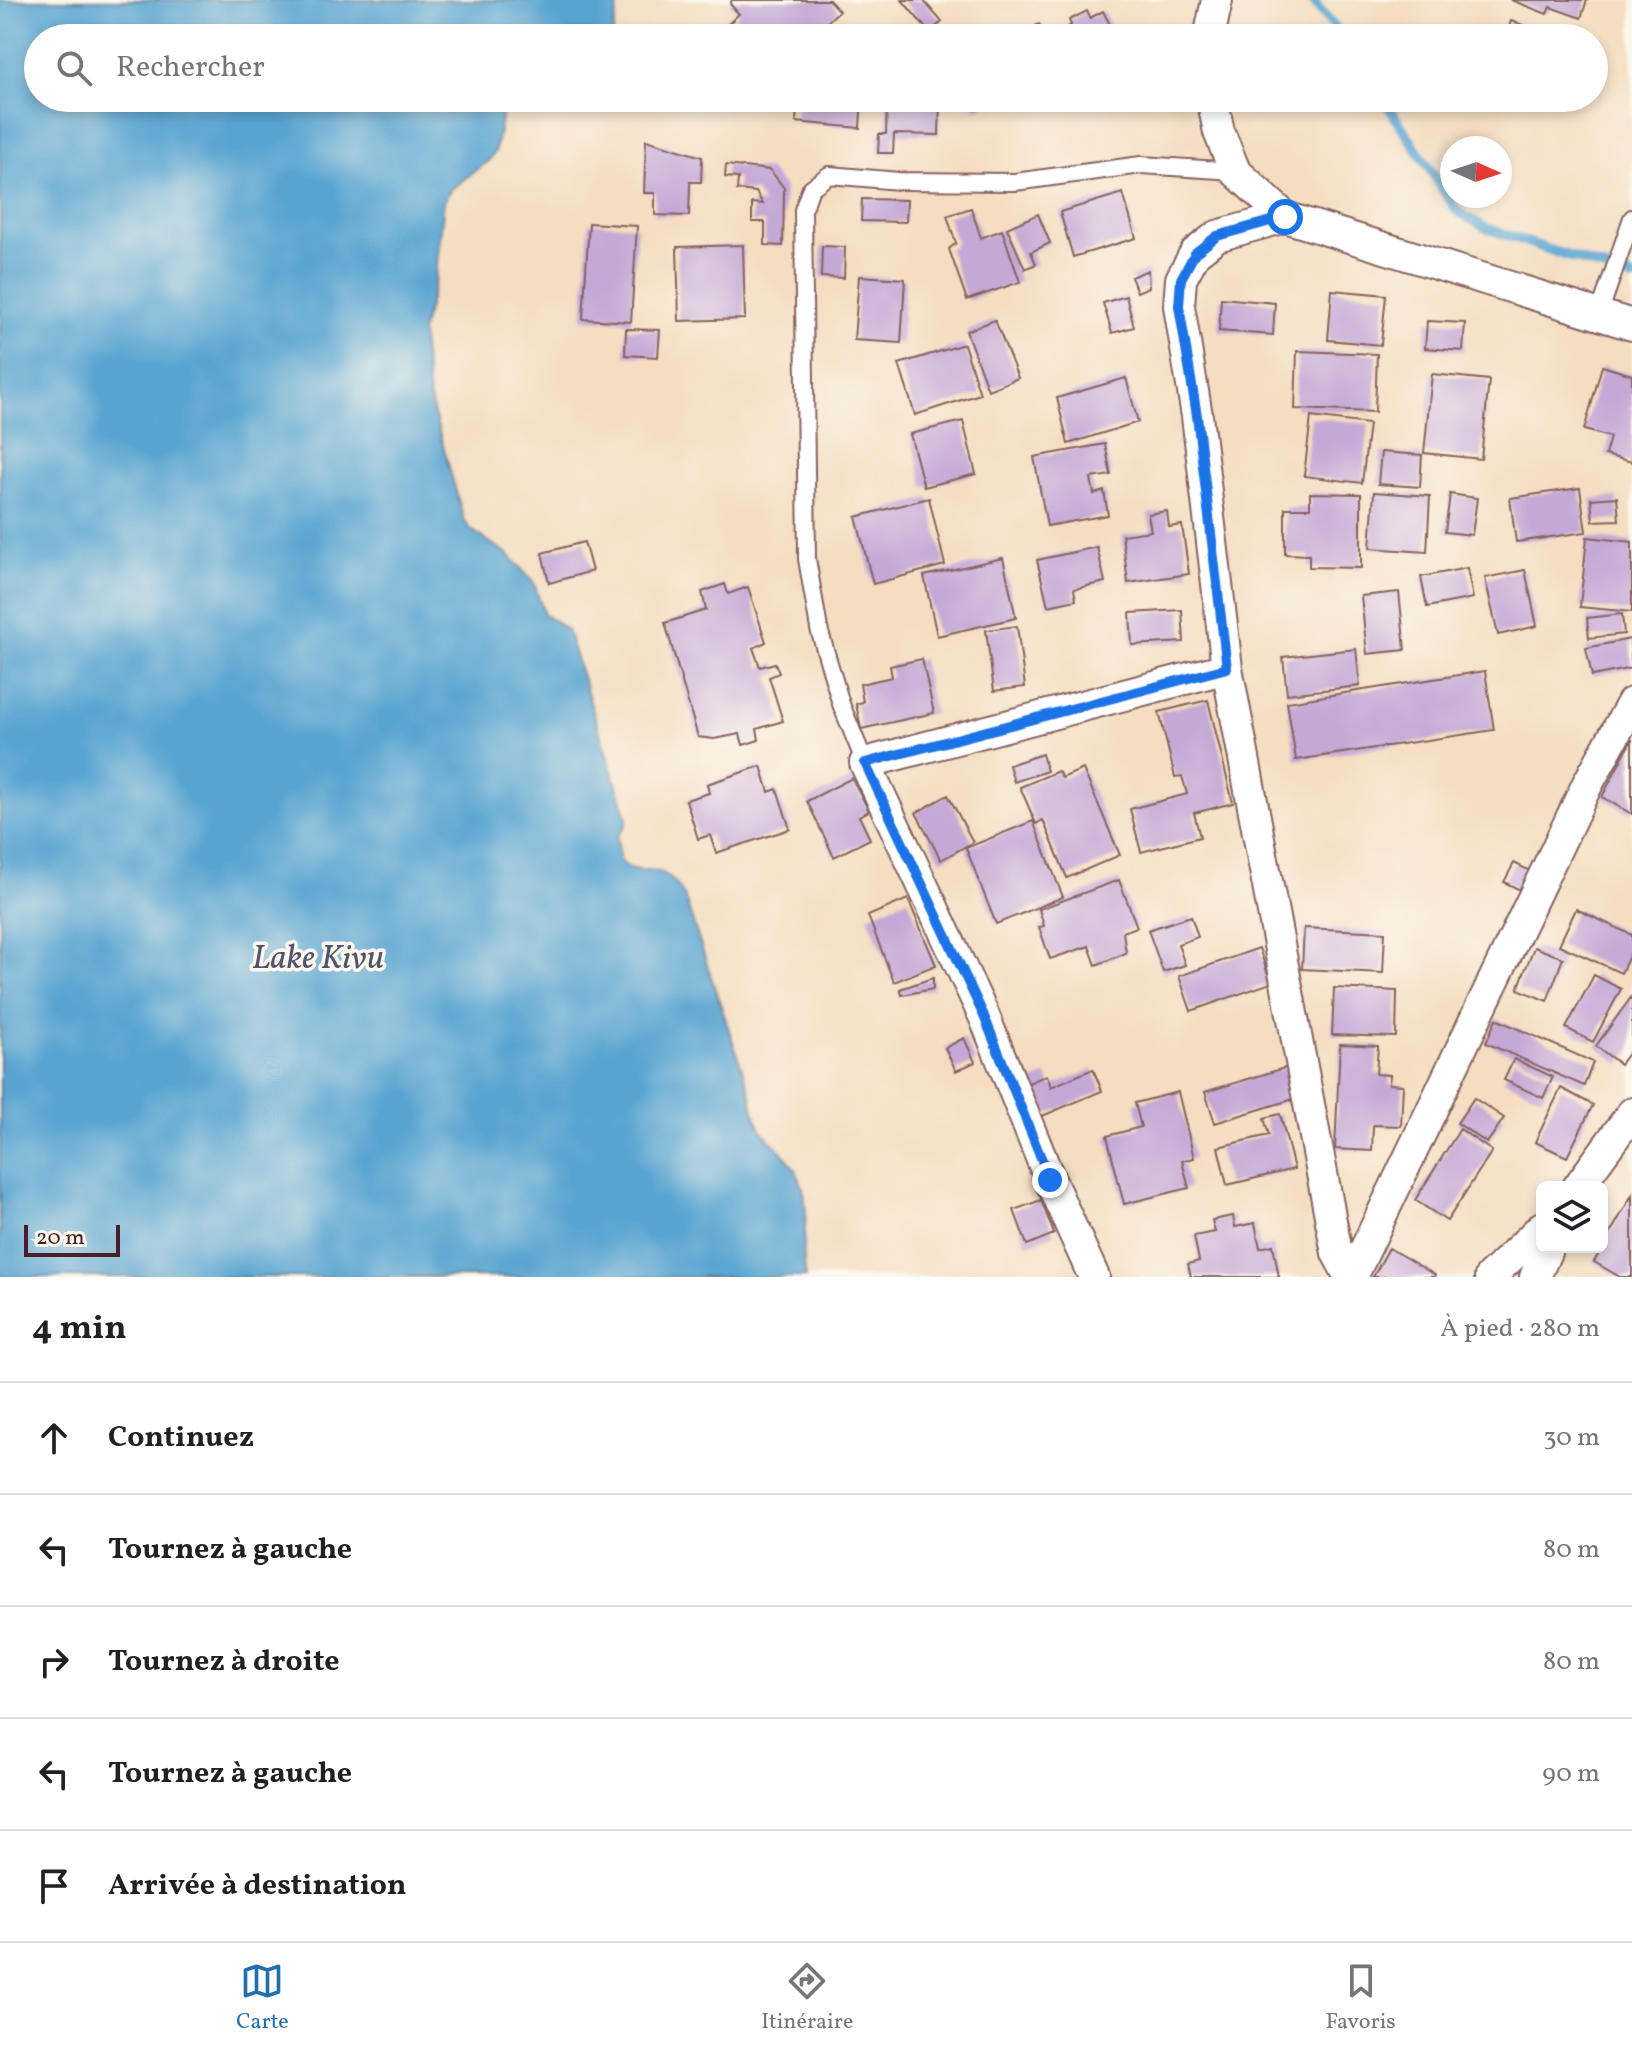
<!DOCTYPE html>
<html lang="fr">
<head>
<meta charset="utf-8">
<style>
	:root { --surface:#fff; --page:#f2f2f2; --text:#202124; --muted:#757577; --line:#e0e0e0; --accent:#1f6fb2 }
	body { margin:0; font-family:Vollkorn,serif; background:var(--page); color:var(--text) }
	.controls { position:absolute; right:24px; bottom:24px; display:grid; overflow:hidden; border-radius:12px; box-shadow:0 4px 12px #0003 }
	.controls button { width:72px; height:72px; display:grid; place-items:center; padding:0; border:0; border-bottom:2px solid var(--line); background:var(--surface); color:var(--text); font:40px sans-serif }
	.compass { position:absolute; left:1440px; top:136px; width:72px; height:72px; border-radius:50%; background:var(--surface); box-shadow:0 4px 12px #0003; rotate:93deg }
	.scale { position:absolute; left:24px; bottom:20px; width:96px; box-sizing:border-box; padding-left:8px; border:4px solid #4a1f2b; border-top:0; font-size:22px; line-height:28px; white-space:nowrap; color:#4a1f2b; -webkit-text-stroke:6px #fbf7ec; paint-order:stroke }
	.stop { position:absolute; width:24px; height:24px; margin:-18px; border:6px solid #1a73e8; border-radius:50%; background:#fff }
	.stop.end { background:#1a73e8; border-color:#fff; box-shadow:0 2px 8px #0008 }
	.list { margin:0; padding:0; list-style:none }
	h2 { display:flex; justify-content:space-between; align-items:center; height:104px; margin:0; padding:0 32px; font-size:34px }
	h2 small { font-size:26px; font-weight:400; color:var(--muted) }
	.list li { display:grid; grid-template-columns:52px 1fr auto; gap:24px; align-items:center; box-sizing:border-box; height:112px; padding:0 32px; border-top:2px solid var(--line) }
	.list b { display:block; font-size:30px; white-space:nowrap }
	.list em { font-size:26px; font-style:normal; color:var(--muted) }
	.icon { flex:none; width:44px; height:44px; fill:none; stroke:currentColor; stroke-width:2; stroke-linecap:round; stroke-linejoin:round }
	.map { position:relative; flex:none; width:1632px; height:1277px; overflow:hidden }
	.search { position:absolute; background:var(--surface); box-shadow:0 4px 12px #0003; left:24px; right:24px; top:24px; height:88px; display:flex; align-items:center; gap:20px; box-sizing:border-box; padding:0 28px; border-radius:44px; color:var(--muted); font-size:30px }
	.sheet { height:664px; background:var(--surface) }
	nav { display:flex; justify-content:space-around; align-items:center; box-sizing:border-box; height:112px; border-top:2px solid var(--line); background:var(--surface); font-size:22px; color:var(--muted) }
	nav a { display:grid; justify-items:center; gap:4px }
	nav .on { color:var(--accent) }
	.map>svg:first-child { display:block }
	.water { fill:#58a4d1; stroke:#51627e; stroke-width:2 }
	.lines { fill:none; stroke-linecap:round; stroke-linejoin:round }
	.stream { stroke:#58a4d1; stroke-width:10 }
	.building { fill:#c4a8d6 }
	.lane-casing { stroke:#86625f; stroke-width:20 }
	.street-casing { stroke:#86625f; stroke-width:34 }
	.lane { stroke:#fff; stroke-width:16 }
	.street { stroke:#fff; stroke-width:30 }
	.route { stroke:#1a73e8; stroke-width:10 }
	.labels { text-anchor:middle; dominant-baseline:central; stroke-width:7; stroke-linejoin:round; paint-order:stroke }
	.water-label { font-size:34px; font-style:italic; fill:#50546d; stroke:#fbf7ec }
</style>
</head>
<body>
<div class="map">
<svg width="1632" height="1277" viewBox="0 0 1632 1277">
	<rect width="100%" height="100%" fill="#fbf7ec"/>
	<filter id="ink" filterUnits="userSpaceOnUse"><feTurbulence type="fractalNoise" baseFrequency=".0125" numOctaves="2"/><feDisplacementMap in="SourceGraphic" scale="16" xChannelSelector="R" yChannelSelector="G"/><feConvolveMatrix kernelMatrix="1 2 1 2 8 2 1 2 1" color-interpolation-filters="sRGB"/></filter>
	<filter id="wash" filterUnits="userSpaceOnUse"><feTurbulence type="fractalNoise" baseFrequency=".006" numOctaves="4" result="noise"/><feDisplacementMap in="SourceGraphic" scale="32" xChannelSelector="R" yChannelSelector="G"/><feGaussianBlur stdDeviation="1.8" result="paint"/><feColorMatrix in="noise" values="0 0 0 0 0 0 0 0 0 0 0 0 0 0 0 0 0 1.4 0 .05"/><feComposite in="paint" operator="in"/></filter>
	<g filter="url(#wash)">
		<rect width="100%" height="100%" fill="#f4ddc0"/>
		<path class="water" d="M0,0H619L612,38H38V98H505L495,152L489,160L450,190L444,202L435,283L421,331L429,396L464,520L470,529L509,555L534,583L544,614L567,630L627,817L626,825L617,837L620,860C638,883 660,852 684,896L751,1095C758,1146 778,1137 797,1173C815,1207 798,1242 806,1277H0Z"/>
		<g class="lines">
			<path class="stream" d="M1312,0L1344,38
				M1383,98L1457,211L1486,228L1632,278"/>
		</g>
		<g id="blocks">
			<path class="building" d="M732,0H829L839,11L810,38L800,30L791,38L770,35L739,38L727,25L739,14L730,4Z
				M902,0H923L942,22L929,32Z
				M1511,0H1587L1581,18L1550,7L1547,14Z
				M1087,11L1090,18L1103,11L1117,38H1048L1071,25L1069,20Z
				M1511,21L1541,31L1539,38H1505Z
				M1039,24L1047,38H1027L1032,28Z
				M798,98H862L860,128L796,122Z
				M969,98H998L976,110Z
				M887,100L940,102L939,135L894,134L893,153H878L879,134H886Z
				M646,140L702,157L701,182H690L689,216L655,215V193H644Z
				M726,165L770,170L784,188L783,246L765,245V222H752V203L763,204L756,192L737,190L738,178L725,177Z
				M1123,193L1136,238L1073,257L1060,212Z
				M862,199L907,200L906,222L861,221Z
				M971,208L981,238L1002,230L1020,282L967,300L949,249L956,243L947,216Z
				M1038,214L1050,243L1031,252L1036,264L1025,269L1007,228Z
				M589,223L637,226L631,322L583,319Z
				M743,245L745,319L679,321L677,247Z
				M822,246L845,247L844,278L821,277Z
				M1148,270L1149,287L1137,292L1131,277Z
				M859,276L905,279L901,343L854,340Z
				M1332,290L1386,295L1381,345L1328,340Z
				M1126,296L1134,327L1112,333L1103,303Z
				M1221,298L1275,303L1273,335L1219,331Z
				M995,320L1018,378L988,390L966,331Z
				M1427,321L1465,323L1463,351L1425,348Z
				M626,329L660,330L658,357L625,355Z
				M964,344L980,394L915,415L899,364Z
				M1297,351L1377,354L1375,412L1295,409Z
				M1602,366L1632,375V462L1605,455L1610,437L1584,430Z
				M1432,374L1489,380L1481,459L1424,453Z
				M1126,378L1138,422L1068,444L1057,398Z
				M1311,417L1369,424L1362,483L1304,476Z
				M963,421L976,474L924,487L910,434Z
				M1105,444L1111,475L1091,478L1094,494L1104,491L1108,515L1047,526L1034,457Z
				M1381,452L1422,455L1420,487L1378,484Z
				M1580,488L1586,532L1516,542L1510,498Z
				M1374,492L1430,496L1427,552L1370,548Z
				M1310,493L1361,494V568L1309,567V555L1285,554V508H1310Z
				M1450,494L1477,498L1472,535L1445,532Z
				M1617,497L1619,520L1593,521L1591,499Z
				M929,498L945,565L873,584L856,517Z
				M1167,511L1169,527L1182,525L1189,574L1128,583L1122,535L1151,531L1148,514Z
				M1587,537L1632,542V612L1580,607Z
				M584,542L592,571L549,583L542,553Z
				M1097,547L1105,582L1074,589L1076,600L1048,606L1037,560Z
				M1003,558L1016,618L937,636L924,576Z
				M1467,568L1473,598L1427,607L1421,577Z
				M1525,570L1537,626L1498,635L1485,578Z
				M725,584L728,594L748,587L766,642L753,648L760,667L775,663L779,673L769,677L783,721L757,729L759,740L743,745L740,734L714,739L698,737L665,623L706,610L702,592Z
				M1399,592L1405,650L1367,654L1361,596Z
				M1182,610L1184,642L1132,645L1130,613Z
				M1622,614L1624,634L1589,638L1587,618Z
				M1017,626L1025,687L994,691L986,630Z
				M1630,639L1632,668L1592,676L1586,648Z
				M1356,649L1360,686L1287,694L1283,657Z
				M922,659L934,713L861,729L856,704L863,702L860,684L892,677L890,666Z
				M1485,671L1494,730L1296,760L1287,702Z
				M1208,700L1233,803L1194,813L1200,837L1141,852L1130,809L1187,794L1182,776L1175,777L1159,712Z
				M1632,739V814L1602,797Z
				M1042,754L1047,771L1014,782L1009,765Z
				M761,766L769,792L777,789L790,829L716,853L710,835L698,839L686,800L709,793L707,784Z
				M1083,769L1120,855L1067,878L1043,820L1036,824L1020,787L1058,771L1062,778Z
				M852,778L869,811L859,816L870,839L834,857L807,801Z
				M948,795L973,842L941,860L916,813Z
				M1033,821L1063,897L996,924L966,848Z
				M1514,863L1540,876L1530,895L1504,882Z
				M1119,880L1137,927L1123,932L1126,953L1096,965L1089,946L1050,959L1039,927L1044,926L1039,909Z
				M908,899L936,965L894,982L868,916Z
				M1576,909L1632,935V950L1621,973L1559,945Z
				M1191,916L1198,937L1178,944L1185,965L1163,972L1148,930Z
				M1304,928L1385,932L1383,973L1302,969Z
				M1534,947L1563,958L1547,1001L1518,989Z
				M1259,948L1271,983L1191,1011L1179,976Z
				M1594,975L1621,989L1593,1042L1566,1028Z
				M933,978V989L902,995L900,989Z
				M1334,988L1397,991L1396,1037L1332,1035Z
				M1632,996V1048L1620,1064L1596,1046Z
				M1496,1019L1593,1062L1584,1086L1486,1043Z
				M964,1038L975,1062L956,1071L945,1048Z
				M1340,1044L1378,1046L1376,1074L1390,1075L1389,1084L1403,1085L1401,1126L1373,1125L1372,1151L1335,1149Z
				M1514,1059L1553,1077L1543,1098L1504,1080Z
				M1288,1067L1297,1098L1215,1123L1205,1092Z
				M1093,1069L1102,1091L1040,1117L1026,1084L1047,1075L1051,1087Z
				M1561,1088L1593,1105L1567,1157L1535,1142Z
				M1178,1092L1194,1158L1182,1161L1189,1188L1124,1204L1107,1136L1141,1127L1135,1103Z
				M1474,1098L1504,1118L1487,1143L1457,1123Z
				M1280,1114L1294,1169L1227,1185L1218,1147L1269,1135L1264,1118Z
				M1460,1129L1492,1151L1447,1221L1415,1200Z
				M1632,1195V1277H1620L1594,1262Z
				M1041,1200L1054,1234L1027,1245L1014,1210Z
				M1233,1216L1235,1227L1255,1223L1260,1248L1273,1245L1279,1277H1191L1188,1264L1199,1261L1194,1236L1215,1232L1212,1220Z
				M1389,1248L1435,1275V1277H1373Z"/>
		</g>
	</g>
	<g filter="url(#ink)">
		<use href="#blocks" fill-opacity="0" stroke="#86625f" stroke-width="2"/>
		<g class="lines">
			<defs>
				<path id="lane" d="M1599,314L1632,218
					M865,763L841,704L819,629L807,559L803,210L811,188L829,175L899,181L1015,182L1141,165L1235,171"/>
				<path id="street" d="M1209,38L1217,0
					M1212,98L1219,132L1235,171L1285,217L1632,325
					M1285,217L1217,236L1195,253L1181,279L1179,306L1197,416L1227,668L1337,1253L1350,1277
					M1578,1187L1632,1113
					M1094,1277L1050,1180L984,1016L865,763L1227,668
					M1352,1277L1587,785L1632,703
					M1490,1277L1542,1227
					M1535,1277L1548,1247"/>
			</defs>
			<use href="#lane" class="lane-casing"/>
			<use href="#street" class="street-casing"/>
			<use href="#lane" class="lane"/>
			<use href="#street" class="street"/>
		</g>
	</g>
	<g class="lines" filter="url(#ink)">
		<path class="route" d="M1050,1180L984,1016L865,763L1227,668L1197,416L1179,306L1181,279L1195,253L1217,236L1285,217"/>
	</g>
	<g class="labels">
		<g class="water-label">
			<text x="318" y="959">Lake Kivu</text>
		</g>
	</g>
</svg>
<div class="controls">
<button><svg class="icon" aria-label="layers" viewBox="0 0 24 24"><path d="M12 4l9 5-9 5-9-5zM3 14l9 5 9-5"/></svg></button>
</div>
<svg class="compass" viewBox="-18 -18 36 36"><path d="M0-13l5 13h-10z" fill="#e53935"/><path d="M0 13l5-13h-10z" fill="#757577"/></svg>
<div class="scale">20 m</div>
<div class="stop" style="left:1285px;top:217px"></div>
<div class="stop end" style="left:1050px;top:1180px"></div>
<div class="search"><svg class="icon" aria-label="search" viewBox="0 0 24 24"><circle cx="10" cy="10" r="6"/><path d="M15 15l6 6"/></svg>Rechercher</div>
</div>
<section class="sheet">
<h2>4 min<small>À pied · 280 m</small></h2>
<ul class="list">
<li><svg class="icon" aria-label="ahead" viewBox="0 0 24 24"><path d="M12 20V5M6 11l6-6 6 6"/></svg><div><b>Continuez</b></div><em>30 m</em></li>
<li><svg class="icon" aria-label="left" viewBox="0 0 24 24"><path d="M17 20v-9H6M10 6l-5 5 5 5"/></svg><div><b>Tournez à gauche</b></div><em>80 m</em></li>
<li><svg class="icon" aria-label="right" viewBox="0 0 24 24"><path d="M7 20v-9h11M14 6l5 5-5 5"/></svg><div><b>Tournez à droite</b></div><em>80 m</em></li>
<li><svg class="icon" aria-label="left" viewBox="0 0 24 24"><path d="M17 20v-9H6M10 6l-5 5 5 5"/></svg><div><b>Tournez à gauche</b></div><em>90 m</em></li>
<li><svg class="icon" aria-label="arrive" viewBox="0 0 24 24"><path d="M6 21V4h12l-3 4 3 4H6"/></svg><div><b>Arrivée à destination</b></div></li>
</ul>
</section>
<nav>
<a class="on"><svg class="icon" aria-label="map" viewBox="0 0 24 24"><path d="M3 6l6-2 6 2 6-2v14l-6 2-6-2-6 2zM9 4v14M15 6v14"/></svg>Carte</a>
<a><svg class="icon" aria-label="directions" viewBox="0 0 24 24"><path d="M12 3l9 9-9 9-9-9zM9 14v-3h6M13 9l2 2-2 2"/></svg>Itinéraire</a>
<a><svg class="icon" aria-label="saved" viewBox="0 0 24 24"><path d="M7 4h10v16l-5-4-5 4z"/></svg>Favoris</a>
</nav>
</body>
</html>
